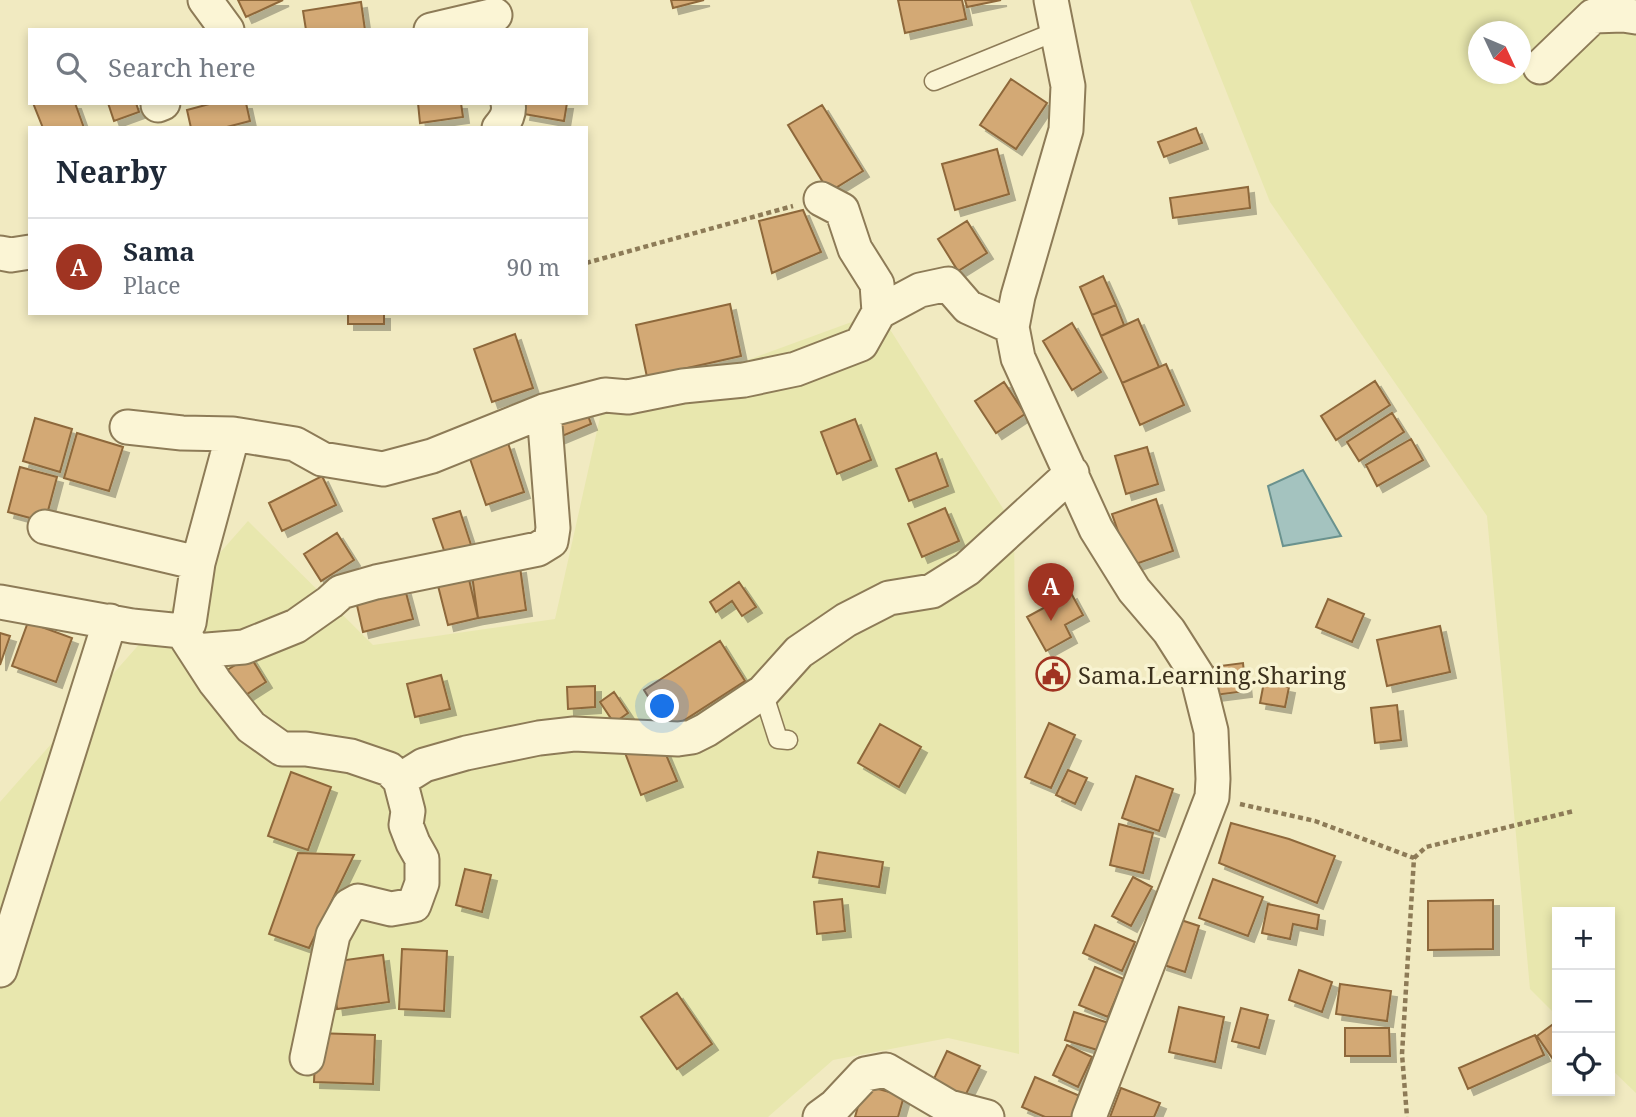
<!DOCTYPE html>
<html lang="en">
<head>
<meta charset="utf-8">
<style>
	:root { --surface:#fff; --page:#f6f6f7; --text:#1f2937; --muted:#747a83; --line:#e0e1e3; --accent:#a03422 }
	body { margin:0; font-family:"Noto Serif",serif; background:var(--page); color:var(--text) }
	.controls { position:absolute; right:21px; bottom:21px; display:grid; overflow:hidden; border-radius:0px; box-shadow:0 4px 10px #0003 }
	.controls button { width:63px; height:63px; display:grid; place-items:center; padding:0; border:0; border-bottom:2px solid var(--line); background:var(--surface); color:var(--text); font:35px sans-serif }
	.compass { position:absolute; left:1468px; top:21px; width:63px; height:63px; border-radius:50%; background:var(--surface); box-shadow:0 4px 10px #0003; rotate:134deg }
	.you { position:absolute; left:663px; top:707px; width:24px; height:24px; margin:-18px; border:5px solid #fff; border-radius:50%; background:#1a73e8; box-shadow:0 0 0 10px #1a73e833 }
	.badge { display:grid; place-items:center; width:46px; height:46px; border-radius:50%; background:var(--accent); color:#fff; font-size:23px; font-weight:700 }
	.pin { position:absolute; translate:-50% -58px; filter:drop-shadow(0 2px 4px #0008) }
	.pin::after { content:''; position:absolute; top:37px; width:24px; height:21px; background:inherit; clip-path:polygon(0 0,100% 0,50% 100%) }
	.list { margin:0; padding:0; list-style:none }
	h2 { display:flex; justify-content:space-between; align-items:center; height:91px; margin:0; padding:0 28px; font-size:30px }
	h2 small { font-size:23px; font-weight:400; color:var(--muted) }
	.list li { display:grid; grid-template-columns:46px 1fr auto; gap:21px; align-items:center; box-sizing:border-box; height:98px; padding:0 28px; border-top:2px solid var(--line) }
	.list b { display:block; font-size:26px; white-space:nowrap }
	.list p { margin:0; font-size:23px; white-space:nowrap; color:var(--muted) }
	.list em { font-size:23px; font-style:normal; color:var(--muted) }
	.icon { flex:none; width:38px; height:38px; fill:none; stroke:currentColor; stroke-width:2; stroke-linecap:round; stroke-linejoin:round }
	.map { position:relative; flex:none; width:1636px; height:1117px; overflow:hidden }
	.search { position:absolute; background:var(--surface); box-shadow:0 4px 10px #0003; left:28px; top:28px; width:560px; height:77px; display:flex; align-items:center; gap:18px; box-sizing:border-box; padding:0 24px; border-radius:0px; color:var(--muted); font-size:26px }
	.panel { position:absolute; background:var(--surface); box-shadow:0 4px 10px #0003; left:28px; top:126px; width:560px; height:189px; border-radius:0px }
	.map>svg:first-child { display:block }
	.farmland { fill:#e8e7ae; fill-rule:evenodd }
	.water { fill:#a4c3bf; stroke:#6a928e; stroke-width:2 }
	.building { fill:#d3a974; stroke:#8e683b; stroke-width:2; filter:url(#shadow) }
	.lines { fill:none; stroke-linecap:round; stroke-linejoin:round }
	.lane-casing { stroke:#8d7b57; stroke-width:21 }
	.street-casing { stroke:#8d7b57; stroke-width:37 }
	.path { stroke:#8d7b57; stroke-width:4.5; stroke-dasharray:5 3.5; stroke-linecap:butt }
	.lane { stroke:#fbf5d5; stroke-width:18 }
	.street { stroke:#fbf5d5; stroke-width:33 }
	.labels { text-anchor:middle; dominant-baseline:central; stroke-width:7; stroke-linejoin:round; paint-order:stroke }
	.poi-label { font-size:24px; fill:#3b301c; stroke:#f8f3d1; text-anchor:start }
</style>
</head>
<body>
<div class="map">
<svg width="1636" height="1117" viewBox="0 0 1636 1117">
	<defs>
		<filter id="shadow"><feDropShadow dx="6" dy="6" stdDeviation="0" flood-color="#0004"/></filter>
	</defs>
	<rect width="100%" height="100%" fill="#f1eac1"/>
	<path class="farmland" d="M1190,0H1636V1093L1610,1068V912H1557V1016L1530,989L1487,516L1270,202ZM1478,32H1520V74H1478Z
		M879,312L1014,526L1019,1054L948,1038L833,1060L768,1117H0V802L248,521L373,645L555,619L605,395L734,365Z"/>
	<path class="water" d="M1303,470L1341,536L1283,546L1268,486Z"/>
	<path class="building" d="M238,0H283L246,17Z
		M671,0H704L673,8Z
		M898,0H962L966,19L905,33Z
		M965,0H1001L967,7Z
		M361,2L365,30H306L303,11Z
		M1011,79L1047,103L1016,149L980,125Z
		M33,103H75L84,128H43Z
		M108,103H136L139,112L114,121Z
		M213,103H246L250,121L223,128H191L187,110Z
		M418,103H461L463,117L420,123Z
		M526,103H567L564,121L524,114Z
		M822,105L863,171L829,192L788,125Z
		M1196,128L1202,143L1164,157L1158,142Z
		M997,149L1009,194L955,210L942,164Z
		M1248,187L1250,208L1173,218L1170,198Z
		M803,210L821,252L772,273L759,221Z
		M967,221L987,253L958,271L938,239Z
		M1103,276L1116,305L1092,315L1080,287Z
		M730,304L741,356L647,377L636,325Z
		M1116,305L1124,325L1101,336L1092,315Z
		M348,313H384V324H348Z
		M1138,319L1159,367L1122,383L1101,336Z
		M1072,323L1101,372L1072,390L1043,341Z
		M515,334L533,388L492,402L474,349Z
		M1166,364L1184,405L1140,425L1122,383Z
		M1375,381L1390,405L1336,440L1321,416Z
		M1004,382L1025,414L996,433L975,401Z
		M586,410L591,424L555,439L549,425Z
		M1392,413L1404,432L1359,461L1347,442Z
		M35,418L72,429L60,472L23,461Z
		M855,419L871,460L837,474L821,432Z
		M77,433L123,447L109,491L64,478Z
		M1411,439L1423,460L1377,486L1366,465Z
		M508,443L524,492L486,505L469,456Z
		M1147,447L1158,484L1126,494L1115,456Z
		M936,453L948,486L909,501L896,469Z
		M20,467L57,477L45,522L8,512Z
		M322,476L336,505L282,531L269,503Z
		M1156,499L1173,551L1130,566L1112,514Z
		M945,508L959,541L922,557L908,524Z
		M460,511L472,548L446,556L433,519Z
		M337,533L354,560L321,581L304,554Z
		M520,567L526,610L478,618L472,575Z
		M467,571L478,618L448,625L436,578Z
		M739,582L756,607L742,616L732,601L716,612L710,602Z
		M405,589L413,619L363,632L356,601Z
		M1071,593L1083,615L1065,625L1071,637L1046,651L1027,617Z
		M1328,599L1364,614L1352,642L1316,627Z
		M28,622L72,638L56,682L12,666Z
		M1440,626L1450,672L1387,686L1377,640Z
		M0,633L10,636L0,665Z
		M720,641L745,681L669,730L644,690Z
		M250,656L266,682L241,698L224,672Z
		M1243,663L1246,691L1215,695L1212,667Z
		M441,675L450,709L415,717L407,684Z
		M1264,682L1289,687L1285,707L1260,703Z
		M595,686V707L568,709L567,687Z
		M614,692L628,713L614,723L600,702Z
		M1397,705L1401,740L1375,743L1371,708Z
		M1049,723L1075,735L1051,788L1025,777Z
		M880,724L921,747L899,787L858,763Z
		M662,745L677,781L641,795L624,750Z
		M1068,770L1087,778L1075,804L1056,795Z
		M291,772L331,787L308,850L268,836Z
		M1136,776L1173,789L1159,831L1122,818Z
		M1231,823L1289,839L1335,856L1317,903L1219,863Z
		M1119,824L1153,833L1143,873L1110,865Z
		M818,852L883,862L879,887L813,877Z
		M298,853L354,855L309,948L269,934Z
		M465,869L491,875L482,912L456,905Z
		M1133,877L1152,887L1131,926L1112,916Z
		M1213,879L1263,897L1248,936L1199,918Z
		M842,899L845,931L817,934L814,902Z
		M1493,900V949L1428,950V901Z
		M1268,904L1319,915L1317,929L1293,924L1290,939L1262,933Z
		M1175,918L1199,926L1185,972L1161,964Z
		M1095,925L1135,942L1122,971L1083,953Z
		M402,949L447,951L444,1011L399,1009Z
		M383,955L389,1002L337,1009L331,962Z
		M1095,967L1124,979L1108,1017L1079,1005Z
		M1299,970L1332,982L1322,1012L1289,1000Z
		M1340,984L1391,991L1387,1021L1336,1014Z
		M677,993L712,1044L677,1069L641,1017Z
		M1179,1007L1224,1017L1215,1062L1169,1052Z
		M1241,1008L1268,1015L1259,1048L1232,1041Z
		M1074,1012L1115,1025L1107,1053L1065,1040Z
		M1556,1022L1557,1024V1065L1537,1036Z
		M1345,1028H1389L1390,1056H1345Z
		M316,1033L375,1035L373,1084L314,1082Z
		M1535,1035L1544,1055L1468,1089L1459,1068Z
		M1067,1045L1092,1057L1078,1087L1053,1075Z
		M947,1051L980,1066L963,1100L931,1085Z
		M1035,1077L1080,1096L1072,1117H1045L1022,1107Z
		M864,1085L904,1096L898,1117H855Z
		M1121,1088L1160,1103L1154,1117H1110Z"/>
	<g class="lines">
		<defs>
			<path id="lane" d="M934,81L1057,31
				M763,692L778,739L788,740"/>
			<path id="street" d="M205,0L227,30
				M1051,0L1068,86L1066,130L1018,296L1012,327L1018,358L1096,529L1134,590L1169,631L1197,675L1211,731L1213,779L1212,797L1089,1117
				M431,30L495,15
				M1540,67L1593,16L1623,15L1636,17
				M158,105L163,103
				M499,128C506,120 510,113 508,103
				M821,199L842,210L855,249L877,284L879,312
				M0,253L11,255L30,252
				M127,427L182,433L233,434L295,444L322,459L383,469L432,456L544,411L605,395L628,397L683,386L744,380L796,369L861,344L879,312L920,290L948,284L968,307L1012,327
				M233,434L198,563L189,623L182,631L215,682L251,727L282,749H306L351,756L389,769L400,780L408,811L406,825L413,843L422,859V883L414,905L391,909L358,901L349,906L333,935L307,1058
				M45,527L198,563
				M0,602L132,626L182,631
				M195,651L244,647L296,626L330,602L341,592L376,582L538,549L551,541L553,528L544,411
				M400,780L424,765L466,753L539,738L574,734L678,739L692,737L706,730L763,692L799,652L846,620L889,598L932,591L967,569L1072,473
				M0,970L110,621
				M820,1117L835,1106L865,1074L886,1070L949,1107L987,1117"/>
		</defs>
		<use href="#lane" class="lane-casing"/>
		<use href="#street" class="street-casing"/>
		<path class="path" d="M586,263L793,206
			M1240,804L1315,821L1414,858L1402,1054L1407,1117
			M1414,858L1426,847L1574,811"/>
		<use href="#lane" class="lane"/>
		<use href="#street" class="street"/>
	</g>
	<defs>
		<symbol id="civic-ring" viewBox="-11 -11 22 22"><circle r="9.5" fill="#f8f3d1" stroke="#a03422" stroke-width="1.5"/><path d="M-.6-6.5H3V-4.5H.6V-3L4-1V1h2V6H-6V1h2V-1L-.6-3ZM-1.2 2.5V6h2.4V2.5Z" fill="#a03422"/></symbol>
	</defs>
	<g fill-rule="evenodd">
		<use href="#civic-ring" x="1034" y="655" width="38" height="38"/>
	</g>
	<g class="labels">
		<g class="poi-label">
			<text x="1078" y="674">Sama.Learning.Sharing</text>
		</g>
	</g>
</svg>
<div class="controls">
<button>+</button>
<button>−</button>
<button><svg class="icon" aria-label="locate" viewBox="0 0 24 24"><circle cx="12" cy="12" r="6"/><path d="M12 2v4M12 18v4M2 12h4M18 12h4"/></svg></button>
</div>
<svg class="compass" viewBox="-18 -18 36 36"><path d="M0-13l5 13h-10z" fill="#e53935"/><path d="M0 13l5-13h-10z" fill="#747a83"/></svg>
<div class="you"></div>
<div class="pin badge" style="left:1051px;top:621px">A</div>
<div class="search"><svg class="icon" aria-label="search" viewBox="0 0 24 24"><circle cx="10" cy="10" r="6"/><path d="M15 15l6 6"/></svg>Search here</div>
<section class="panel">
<h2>Nearby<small></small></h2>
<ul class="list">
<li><span class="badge">A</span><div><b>Sama</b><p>Place</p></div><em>90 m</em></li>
</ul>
</section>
</div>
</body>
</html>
